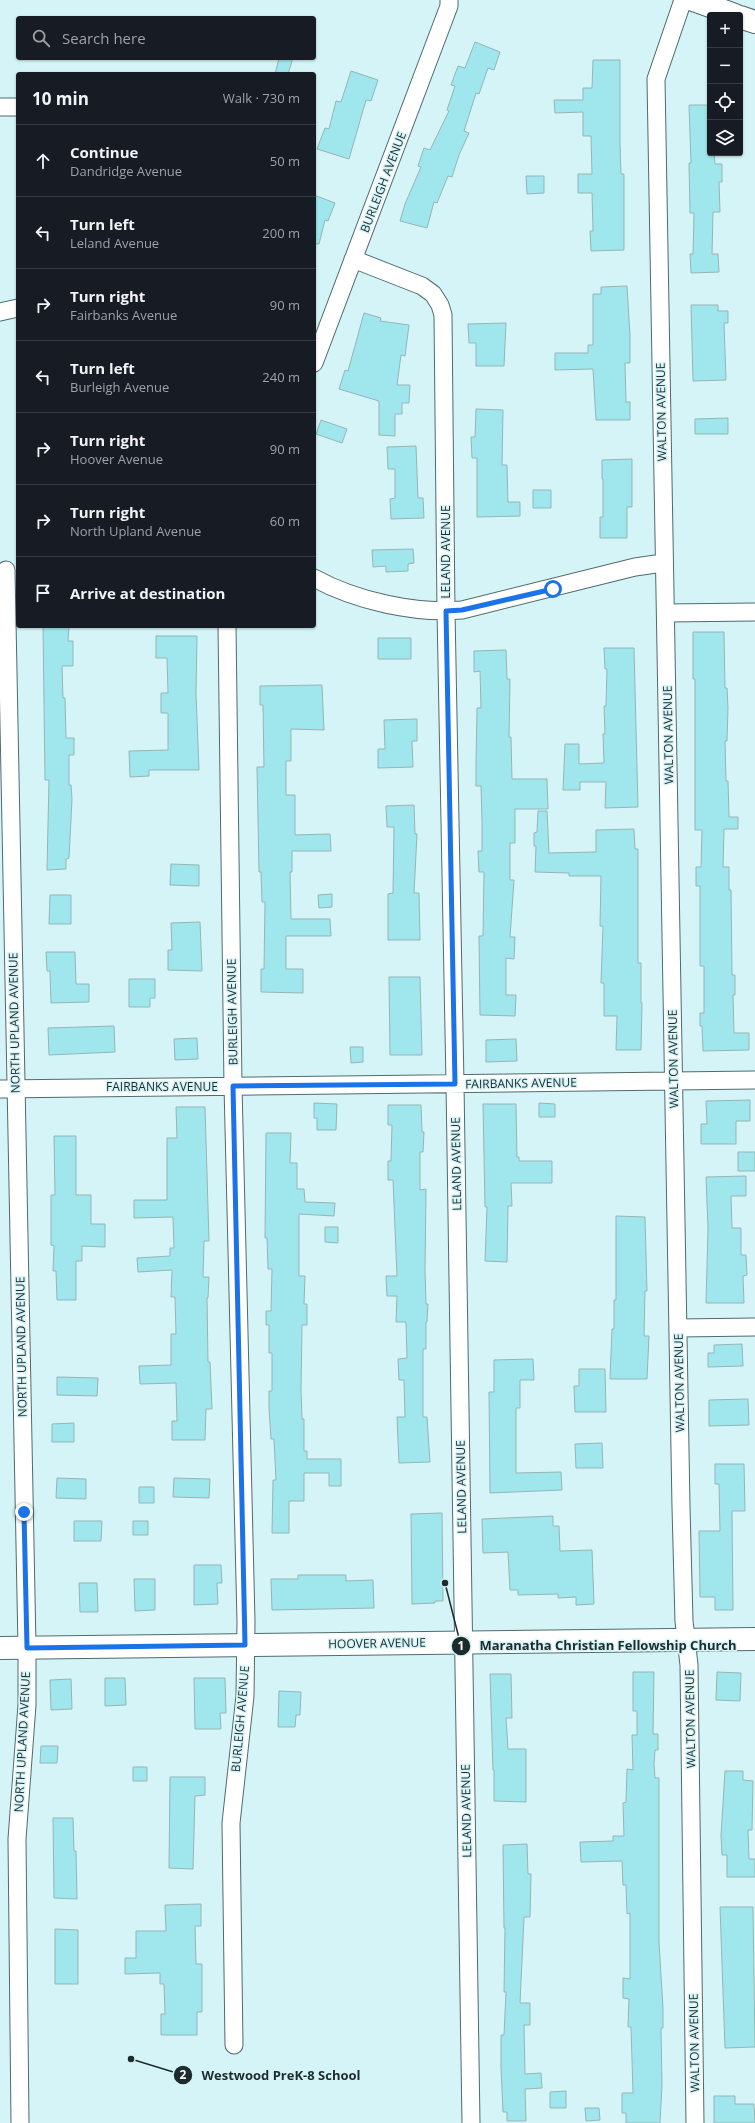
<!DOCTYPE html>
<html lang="en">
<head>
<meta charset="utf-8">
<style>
	:root { --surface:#171b24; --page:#20242c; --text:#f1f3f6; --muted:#9ea1a6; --line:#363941 }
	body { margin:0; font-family:"Open Sans",sans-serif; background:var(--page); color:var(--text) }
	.controls { position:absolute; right:12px; top:12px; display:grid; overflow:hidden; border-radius:4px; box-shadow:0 1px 3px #0004 }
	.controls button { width:36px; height:36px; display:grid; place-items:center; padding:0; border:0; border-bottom:1px solid var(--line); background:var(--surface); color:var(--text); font:20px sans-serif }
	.stop { position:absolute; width:12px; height:12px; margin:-9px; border:3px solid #1a73e8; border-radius:50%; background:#fff }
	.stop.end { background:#1a73e8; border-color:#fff; box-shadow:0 1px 4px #0008 }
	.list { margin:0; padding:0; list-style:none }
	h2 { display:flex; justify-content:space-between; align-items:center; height:52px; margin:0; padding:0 16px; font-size:17px }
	h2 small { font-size:13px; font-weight:400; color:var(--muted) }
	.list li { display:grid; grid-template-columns:26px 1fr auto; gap:12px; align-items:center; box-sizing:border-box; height:72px; padding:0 16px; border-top:1px solid var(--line) }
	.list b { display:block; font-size:15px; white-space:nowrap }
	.list p { margin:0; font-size:13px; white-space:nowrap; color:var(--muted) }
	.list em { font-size:13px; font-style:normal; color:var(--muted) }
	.icon { flex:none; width:22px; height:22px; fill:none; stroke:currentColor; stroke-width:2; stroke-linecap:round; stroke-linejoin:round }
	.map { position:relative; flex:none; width:755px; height:2123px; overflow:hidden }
	.search { position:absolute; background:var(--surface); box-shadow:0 1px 3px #0004; left:16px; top:16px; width:300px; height:44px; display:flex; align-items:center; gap:10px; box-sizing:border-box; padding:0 14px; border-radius:4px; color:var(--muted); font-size:15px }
	.panel { position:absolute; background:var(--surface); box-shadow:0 1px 3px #0004; left:16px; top:72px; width:300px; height:556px; border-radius:4px }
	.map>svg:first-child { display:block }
	.building { fill:#9fe7ec; stroke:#96b5b7 }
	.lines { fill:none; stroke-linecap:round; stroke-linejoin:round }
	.street-casing { stroke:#4e6b6d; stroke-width:19 }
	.secondary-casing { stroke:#4e6b6d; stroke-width:24 }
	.street { stroke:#fff; stroke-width:17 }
	.secondary { stroke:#fff; stroke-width:22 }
	.route { stroke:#1a73e8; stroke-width:5 }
	.labels { text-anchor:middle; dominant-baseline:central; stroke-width:3; stroke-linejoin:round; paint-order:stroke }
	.street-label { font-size:12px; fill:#1e2b2c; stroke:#d4f4f7 }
	.leader { fill:none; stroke:#1e2b2c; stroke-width:1.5 }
	.callout-dot { fill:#1e2b2c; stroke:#d4f4f7; stroke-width:1.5 }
	.mark-label { font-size:12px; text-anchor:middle; font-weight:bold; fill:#fff }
	.callout-label { font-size:13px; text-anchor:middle; font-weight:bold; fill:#1e2b2c; stroke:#d4f4f7; stroke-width:3; stroke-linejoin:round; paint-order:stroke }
</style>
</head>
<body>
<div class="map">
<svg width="755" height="2123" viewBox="0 0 755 2123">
	<rect width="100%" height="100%" fill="#d4f4f7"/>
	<path class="building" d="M475,42L500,52L494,70L488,68L479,94L476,93L464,131L469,133L459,155L452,177L448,176L437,203L434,202L427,228L400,221L405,204L421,167L418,166L424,148L430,150L449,111L447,110L455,86L451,85L458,66L465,68Z
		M279,58H293L288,74H275Z
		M593,60H620V144L621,174H624V250L591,251L590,231H593L592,193H578V174H592L591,136H583V112L555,113L554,100H583V88H592Z
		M351,71L378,80L371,101L366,100L349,159L317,149L325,128L329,129L336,101L341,102Z
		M689,105H710V153H714L715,164H722V182H719L720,212H713L712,254H718L719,272L691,273L690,254H693L694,213H690L689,163H691Z
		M526,176H544V193L527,194Z
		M314,195L335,203L328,221L325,220L319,244H314Z
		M627,286L630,335V363H625L626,402H630V420H596L593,369L555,370V353H588V345H593V294H601V287Z
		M691,305H718V311H728V323H724L726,380L693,381Z
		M364,313L381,318L380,321L409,325L405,356L401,355L397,385H410L409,403H402V414H395V436L379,435V401L339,389L345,370L348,371Z
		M506,323L504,366H476V343H469L468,324Z
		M476,409L503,410L502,465H507L508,502H520V516L477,517V458H472L471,437H475Z
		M728,418V434H695V419Z
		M321,420L347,429L342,443L316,434Z
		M416,446L418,498H423L424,518L391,519L390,499L395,498V469H388L387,447Z
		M632,459V507H627V538H600V517H603V479H602V460Z
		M533,490H551V508H533Z
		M413,549L414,563L408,564V571L386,572V566L373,567L372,550Z
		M43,626H69L68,641H73V666H62L63,698H65L66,738H74V755H69V785H71L72,799L69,858L66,859V869L47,870L49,780H45Z
		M693,632H724L725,688H727L728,708L727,741H725L726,781H728L729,817H738V829H724L723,867H729V890H731L732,975H735V995H733L734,1033H749V1050L703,1051L702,1026H700V1013H704V966H700V886H696V867H701L702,830H695V679H693Z
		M156,636H197L196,693L199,770H149V776L130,777L129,751L168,750V713H161V693H168L167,658H156Z
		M378,638H411V659H378Z
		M604,648H634L638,807L605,808L606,782H580V790H563L565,744H579V764L604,763L603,734H605L604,706H606L607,669H605Z
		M506,650L507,679H510L509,737H511L512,779H547L548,809H515V843H510V880H514L510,937H515L514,959L506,958V995H516L515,1016L480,1015L479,936H483L484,872H479L478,851H482V821L481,786H476V766L477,708H481L480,671L474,672V651Z
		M322,685L324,730L291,729V761H286V795H295V835L330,834L331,851H292V872H290L291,919H330L331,936H286V969H303V993L261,992V969H264L265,902H262L261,872H259L257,767H264L263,705H260V686Z
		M417,719V741H412L413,767L378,768V749H385L384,720Z
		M414,805L415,834H417L414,893H419L420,940H388V894L393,893L394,827H387L386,806Z
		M538,811H547L549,853L596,852V830L634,829L635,849H638V963H641V1003H642L641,1050H616L617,1016H604V983H601L603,926H600L601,876H569V873L535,872L536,846H534V833L537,832Z
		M171,864L199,865V886L170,885Z
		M332,894V907L319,908L318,895Z
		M50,895H71V924H49Z
		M200,922L202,971L168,970V950H172L171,923Z
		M46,952H75L76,984H89V1002L51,1003L50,971H47Z
		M389,977H420L422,1055H390Z
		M129,979H155V998H150V1007H129Z
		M114,1026L115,1052L49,1055L48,1028Z
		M197,1038L198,1059L175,1060L174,1039Z
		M516,1039L517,1061L486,1062V1040Z
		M350,1047H363V1062L351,1063Z
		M750,1100V1121H736V1144H701V1124H707L706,1101Z
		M314,1103L337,1104L336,1130H317V1118H314Z
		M539,1103L555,1104V1117H539Z
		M483,1104H516L517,1157H519V1161H552V1183H511L512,1206H508L507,1262L485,1261L487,1207H485Z
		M388,1105H421L422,1132H424L423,1152H420V1190L426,1189L425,1271L426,1304H428L427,1322H426V1349H423V1417H427L430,1462L399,1463L397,1417H405L404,1380H399L398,1359L407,1358L406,1322H396L397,1296H387L386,1276H397L393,1180H388V1161H391L392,1125H388Z
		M176,1107H205L209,1241H204L203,1277H209L208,1298H207L208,1362H210L212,1409H206L205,1440H172V1421H177L176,1383L140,1384L139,1366L171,1365V1334H176L175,1297H171L172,1270L138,1272L137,1258L170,1256V1248H174L173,1217L134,1218V1200H167V1138H177Z
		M266,1133H291L290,1163H297V1189H304L305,1202L335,1203L334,1216L299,1214V1276H305L304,1304H307V1325H302L301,1390L302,1419H304V1451H307V1459H341V1486H329V1473H304V1501H289V1533H272L273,1480H276L274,1439H271L269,1408V1391H272V1353H269V1325H266V1311H271L272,1269H268L267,1238H265Z
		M54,1136H76V1195H91V1224H105V1247L82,1246V1261H76V1300H57L56,1271H53L54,1246L51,1245V1195H55Z
		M738,1152H755V1171H738Z
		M746,1176V1196H731L732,1228H741V1255H746L747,1275L743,1276L744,1303H706L708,1228L706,1177Z
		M616,1216L645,1217L647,1291H645L644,1336H649L647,1379H610L612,1329H614V1300H616Z
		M325,1227H338V1243L325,1242Z
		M742,1344L743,1366L708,1367V1353H714V1345Z
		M533,1359L534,1380H520V1408H516V1473L561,1472L562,1490L490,1493L489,1392H494V1360Z
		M579,1369H605L606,1412H575L574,1386H579Z
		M57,1377L98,1378L97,1396L57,1395Z
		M748,1399L749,1425L709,1426V1400Z
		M74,1423V1442H52V1424Z
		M602,1443L603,1468H576L575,1444Z
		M715,1464H744L745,1511H732L733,1610H715V1597H700L699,1531H720L719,1484H715Z
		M57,1478L86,1479V1499L56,1498Z
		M174,1478L210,1479L209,1498L173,1497Z
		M139,1487H154V1503H139Z
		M442,1513L443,1601H435V1603L412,1604L411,1514Z
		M553,1516V1526H559L560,1551L592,1550L594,1604L576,1605V1597L558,1598V1594L518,1595V1590H510L508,1552L483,1553L482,1519Z
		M74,1521H102L101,1541H74Z
		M133,1521H148V1535H133Z
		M194,1565H221L222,1583H217L218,1604L194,1605Z
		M298,1575H346V1581L373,1580L374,1608L272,1610L271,1579H298Z
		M134,1579H155V1610L135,1611Z
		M79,1583H97L98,1612H80Z
		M633,1672H654L653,1734H658V1750H655L654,1764L655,1778H659V1942L663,2008V2028H661L662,2085L660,2123H626V2113H622V2093H633L631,2027H628L629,1999L623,1998V1978L630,1979V1913L627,1914L626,1885H623L622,1861L581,1862L580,1842L613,1841V1836H624L623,1803L626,1802L627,1769L633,1770L632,1735H637V1711H633Z
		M717,1672L741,1673L740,1701L716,1700Z
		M490,1674H511L512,1718H506L508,1749H526V1802L494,1801V1770H493Z
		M105,1678H125L126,1705L105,1706Z
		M194,1678H225L226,1713H220L221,1729H195Z
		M71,1679L72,1709L51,1710L50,1680Z
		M279,1691L301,1692L300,1715H296L295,1727H278Z
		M41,1746H58L57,1763H40Z
		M133,1767H147V1781H133Z
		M725,1771H743V1780L753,1781L752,1830H748L749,1859H755V1877H727V1855H722L721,1835Z
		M170,1777H205V1795L195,1796L193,1869L169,1868Z
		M53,1818H73L74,1851H76L77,1899L54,1898Z
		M527,1844L528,1874H531L530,1917H524L520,2003H530V2025H524L525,2074L541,2073L542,2088L525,2089L526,2121H507V2112H503L501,2067V2035H504L506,1992H504L505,1928H504L503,1845Z
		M201,1904V1926H195L196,1964H202V2012H197V2035H161V2014H165L164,1984H160V1973L125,1974V1958H136V1931H166L165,1905Z
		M720,1907H753L755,2047L725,2048Z
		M55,1929L78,1930V1984H55Z
		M566,2091V2108H550V2092Z
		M714,2096H735V2104H754L755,2123H714Z
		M585,2108H599L600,2120L586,2121Z"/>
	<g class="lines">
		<defs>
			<path id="street" d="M683,0L656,79L681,1507L684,1621L689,1665L695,2123
				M0,107H18
				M353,259L422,286L433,294L440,305L443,315L446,611L455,1084L471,2123
				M0,312L18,308
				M314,363L449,6V0
				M6,570L27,1647V1705L17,1839L20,2123
				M314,578C356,601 415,614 462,610L635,567L663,563
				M666,613L755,612
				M227,626L233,1086L246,1621L245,1696L231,1823L234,2045
				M0,1089L755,1080
				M678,1328L755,1327"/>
			<path id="secondary" d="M693,0L735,15
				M740,17L755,22
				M0,1648L755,1639"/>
		</defs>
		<use href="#street" class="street-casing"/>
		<use href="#secondary" class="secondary-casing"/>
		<use href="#street" class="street"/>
		<use href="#secondary" class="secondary"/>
	</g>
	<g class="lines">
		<path class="route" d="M24,1512L27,1648L245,1645L233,1086L455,1084L446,611L462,610L553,589"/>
	</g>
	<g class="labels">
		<g class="street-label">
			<text transform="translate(383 182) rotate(-69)">BURLEIGH AVENUE</text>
			<text transform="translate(661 412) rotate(-91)">WALTON AVENUE</text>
			<text transform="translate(445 552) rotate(-90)">LELAND AVENUE</text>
			<text transform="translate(668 735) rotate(-91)">WALTON AVENUE</text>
			<text transform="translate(232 1012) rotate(-91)">BURLEIGH AVENUE</text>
			<text transform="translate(14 1023) rotate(-91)">NORTH UPLAND AVENUE</text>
			<text transform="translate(673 1059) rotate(-91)">WALTON AVENUE</text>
			<text transform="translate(521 1083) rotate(-1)">FAIRBANKS AVENUE</text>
			<text x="162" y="1086">FAIRBANKS AVENUE</text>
			<text transform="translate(456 1164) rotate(-91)">LELAND AVENUE</text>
			<text transform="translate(21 1347) rotate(-91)">NORTH UPLAND AVENUE</text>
			<text transform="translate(679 1383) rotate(-91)">WALTON AVENUE</text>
			<text transform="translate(461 1487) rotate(-91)">LELAND AVENUE</text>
			<text transform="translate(377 1643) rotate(-1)">HOOVER AVENUE</text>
			<text transform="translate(240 1719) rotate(-85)">BURLEIGH AVENUE</text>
			<text transform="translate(690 1719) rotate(-91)">WALTON AVENUE</text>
			<text transform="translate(22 1742) rotate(-87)">NORTH UPLAND AVENUE</text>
			<text transform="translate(466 1811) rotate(-91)">LELAND AVENUE</text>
			<text transform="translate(694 2043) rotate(-91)">WALTON AVENUE</text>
		</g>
	</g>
	<path class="leader" d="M445 1583L461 1646M131 2059L183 2075"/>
	<g class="callout-dot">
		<circle cx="445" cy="1583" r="4"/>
		<circle cx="131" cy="2059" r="4"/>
		<circle cx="461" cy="1646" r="10"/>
		<circle cx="183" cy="2075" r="10"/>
	</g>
	<g class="mark-label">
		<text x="461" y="1650">1</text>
		<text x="183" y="2079">2</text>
	</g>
	<g class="callout-label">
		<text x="608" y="1650">Maranatha Christian Fellowship Church</text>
		<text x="281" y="2080">Westwood PreK-8 School</text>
	</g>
</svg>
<div class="controls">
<button>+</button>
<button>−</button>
<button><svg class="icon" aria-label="locate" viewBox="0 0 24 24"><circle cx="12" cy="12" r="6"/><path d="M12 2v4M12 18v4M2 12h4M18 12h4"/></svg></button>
<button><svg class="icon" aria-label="layers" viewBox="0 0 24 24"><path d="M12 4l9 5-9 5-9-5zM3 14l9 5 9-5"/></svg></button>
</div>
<div class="stop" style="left:553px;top:589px"></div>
<div class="stop end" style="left:24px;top:1512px"></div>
<div class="search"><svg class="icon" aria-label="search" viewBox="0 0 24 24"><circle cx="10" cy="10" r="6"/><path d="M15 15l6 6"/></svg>Search here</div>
<section class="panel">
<h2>10 min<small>Walk · 730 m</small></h2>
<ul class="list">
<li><svg class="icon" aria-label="ahead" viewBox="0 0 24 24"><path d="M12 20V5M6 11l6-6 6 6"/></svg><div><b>Continue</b><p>Dandridge Avenue</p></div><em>50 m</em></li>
<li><svg class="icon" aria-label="left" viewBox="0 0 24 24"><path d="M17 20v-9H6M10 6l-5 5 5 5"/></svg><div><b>Turn left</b><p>Leland Avenue</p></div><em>200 m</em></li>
<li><svg class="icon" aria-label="right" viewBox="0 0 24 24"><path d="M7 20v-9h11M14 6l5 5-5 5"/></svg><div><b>Turn right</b><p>Fairbanks Avenue</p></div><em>90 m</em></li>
<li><svg class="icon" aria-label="left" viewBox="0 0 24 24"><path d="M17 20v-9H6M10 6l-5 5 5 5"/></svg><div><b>Turn left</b><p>Burleigh Avenue</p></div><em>240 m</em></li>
<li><svg class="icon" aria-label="right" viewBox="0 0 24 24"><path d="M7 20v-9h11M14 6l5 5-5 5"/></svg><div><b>Turn right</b><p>Hoover Avenue</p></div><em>90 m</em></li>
<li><svg class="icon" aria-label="right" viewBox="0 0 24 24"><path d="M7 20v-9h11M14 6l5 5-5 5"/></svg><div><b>Turn right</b><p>North Upland Avenue</p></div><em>60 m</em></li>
<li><svg class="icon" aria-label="arrive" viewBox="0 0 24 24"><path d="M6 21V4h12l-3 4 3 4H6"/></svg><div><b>Arrive at destination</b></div></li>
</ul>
</section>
</div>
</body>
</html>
